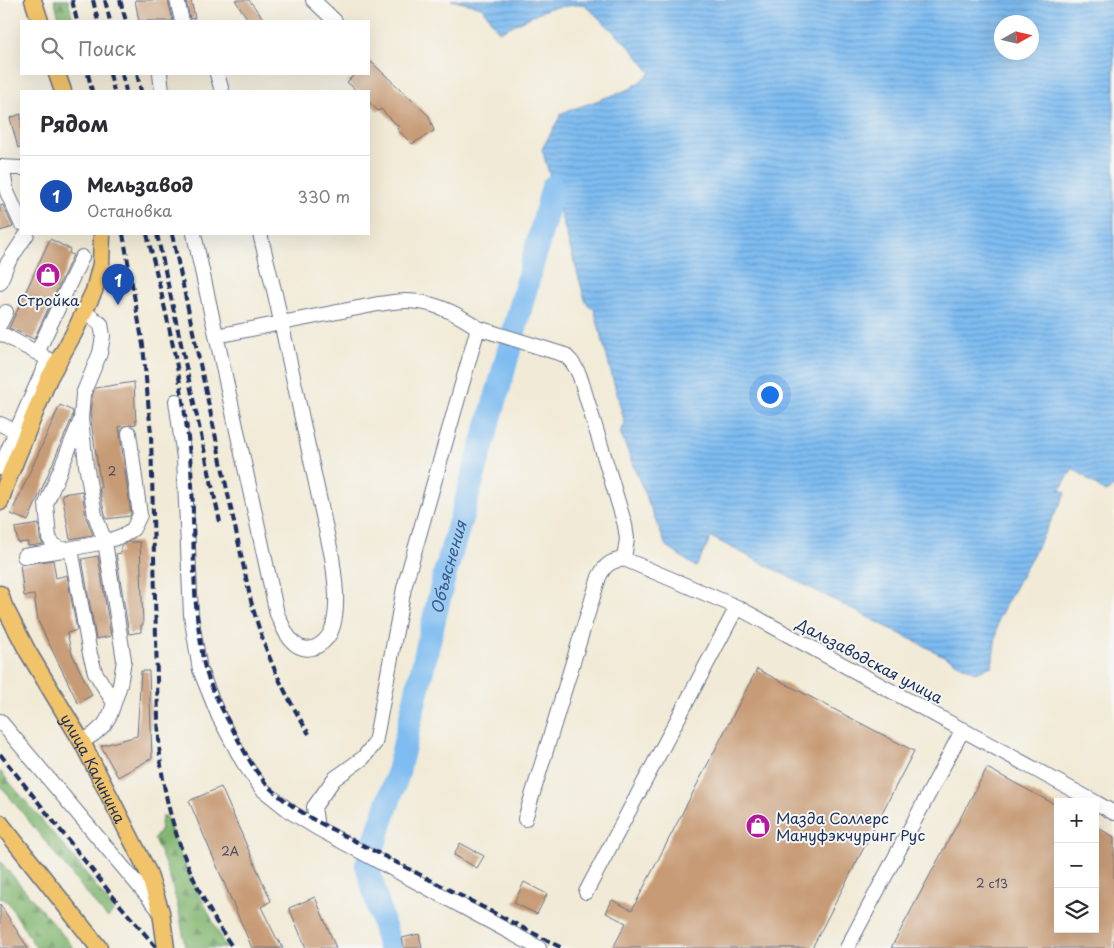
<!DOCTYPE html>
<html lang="ru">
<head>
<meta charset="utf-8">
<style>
	:root { --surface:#fff; --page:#f2f2f3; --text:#2b2b33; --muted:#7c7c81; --line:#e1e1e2; --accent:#7c3aed }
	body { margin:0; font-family:"Playpen Sans",sans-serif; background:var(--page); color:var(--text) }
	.controls { position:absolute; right:15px; bottom:15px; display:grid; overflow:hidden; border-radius:0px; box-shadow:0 5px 20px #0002 }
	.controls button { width:45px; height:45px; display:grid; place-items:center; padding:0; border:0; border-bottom:1px solid var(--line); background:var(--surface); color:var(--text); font:25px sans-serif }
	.compass { position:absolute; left:994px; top:15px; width:45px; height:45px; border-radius:50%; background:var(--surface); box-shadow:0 5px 20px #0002; rotate:82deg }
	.you { position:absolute; left:769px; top:394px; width:18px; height:18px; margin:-12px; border:4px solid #fff; border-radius:50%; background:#1a73e8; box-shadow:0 0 0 8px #1a73e833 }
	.badge { display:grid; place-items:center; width:32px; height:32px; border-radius:50%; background:var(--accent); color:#fff; font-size:16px; font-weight:700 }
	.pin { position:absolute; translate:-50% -41px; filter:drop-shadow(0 1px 2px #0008) }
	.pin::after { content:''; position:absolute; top:26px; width:18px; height:15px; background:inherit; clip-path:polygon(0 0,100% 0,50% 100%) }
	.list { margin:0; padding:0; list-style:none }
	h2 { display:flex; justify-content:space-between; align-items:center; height:65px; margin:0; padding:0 20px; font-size:21px }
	h2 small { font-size:16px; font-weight:400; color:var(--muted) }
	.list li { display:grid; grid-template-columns:32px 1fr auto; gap:15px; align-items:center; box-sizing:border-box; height:80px; padding:0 20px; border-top:1px solid var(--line) }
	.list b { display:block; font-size:19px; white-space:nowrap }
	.list p { margin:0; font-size:16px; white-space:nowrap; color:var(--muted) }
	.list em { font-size:16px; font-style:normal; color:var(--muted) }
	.icon { flex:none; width:28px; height:28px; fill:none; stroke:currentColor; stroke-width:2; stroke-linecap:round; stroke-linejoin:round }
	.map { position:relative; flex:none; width:1114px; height:948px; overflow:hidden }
	.search { position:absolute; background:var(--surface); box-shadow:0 5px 20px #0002; left:20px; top:20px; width:350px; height:55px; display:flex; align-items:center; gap:12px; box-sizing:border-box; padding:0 18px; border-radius:0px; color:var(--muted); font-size:19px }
	.panel { position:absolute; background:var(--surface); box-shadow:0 5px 20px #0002; left:20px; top:90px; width:350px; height:145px; border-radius:0px }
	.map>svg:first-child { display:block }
	.forest { fill:url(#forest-firs); stroke:#507368 }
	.water { fill:url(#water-rules); stroke:#4c76a8; fill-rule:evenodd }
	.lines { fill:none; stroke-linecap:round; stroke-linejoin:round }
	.river { stroke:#7ebcf1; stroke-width:24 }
	.building { fill:#c79b76 }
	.minor-casing { stroke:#667088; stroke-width:16 }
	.major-casing { stroke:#667088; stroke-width:19 }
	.minor { stroke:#fff; stroke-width:14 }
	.major { stroke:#f1c36a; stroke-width:16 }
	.rail { stroke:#1b2f5e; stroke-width:4; stroke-dasharray:8 4; stroke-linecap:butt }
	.labels { text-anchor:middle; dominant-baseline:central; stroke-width:4; stroke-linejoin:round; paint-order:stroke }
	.number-label { font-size:12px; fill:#464a64 }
	.poi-label { font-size:15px; fill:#1b2f5e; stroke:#f6f6f2 }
	.street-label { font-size:15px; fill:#1b2f5e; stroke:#f6f6f2 }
	.water-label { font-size:16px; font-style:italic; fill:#39598a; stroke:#f6f6f2 }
</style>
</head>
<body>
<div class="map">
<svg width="1114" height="948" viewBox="0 0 1114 948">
	<defs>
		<pattern id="forest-firs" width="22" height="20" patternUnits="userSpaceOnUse" patternTransform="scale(1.25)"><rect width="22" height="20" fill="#84b772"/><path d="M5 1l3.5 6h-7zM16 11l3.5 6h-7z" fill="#6b9561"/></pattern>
		<pattern id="water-rules" width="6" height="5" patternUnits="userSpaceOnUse" patternTransform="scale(1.25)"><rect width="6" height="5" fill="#7ebcf1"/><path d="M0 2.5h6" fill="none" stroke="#6699c6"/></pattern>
	</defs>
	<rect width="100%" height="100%" fill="#f6f6f2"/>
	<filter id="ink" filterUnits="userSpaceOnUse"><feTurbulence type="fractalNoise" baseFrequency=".02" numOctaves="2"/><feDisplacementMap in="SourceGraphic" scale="10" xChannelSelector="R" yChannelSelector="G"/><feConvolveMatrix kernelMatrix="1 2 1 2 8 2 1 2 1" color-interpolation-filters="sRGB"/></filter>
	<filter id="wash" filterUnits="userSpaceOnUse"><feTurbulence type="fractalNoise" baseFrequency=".0096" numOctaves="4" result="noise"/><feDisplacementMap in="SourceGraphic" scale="20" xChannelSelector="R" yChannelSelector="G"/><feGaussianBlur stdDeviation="1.12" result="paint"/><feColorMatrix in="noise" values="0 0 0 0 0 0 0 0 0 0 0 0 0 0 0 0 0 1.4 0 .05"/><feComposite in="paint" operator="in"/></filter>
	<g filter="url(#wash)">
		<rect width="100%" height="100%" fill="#f1ead6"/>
		<path class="forest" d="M54,0H68L73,21H60Z
			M0,771L74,858L111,906L113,912L108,918L101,911L0,785Z
			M165,816C170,821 172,837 176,845C192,880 209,914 226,948H185C180,909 171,874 154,839L160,831L162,817Z
			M0,861L74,948H36L8,902L0,897Z"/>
		<path class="water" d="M451,0H1114V487L1105,492L1073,468L1060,490L1066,493L998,619L992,666L975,672L711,537L696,567L666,546L620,432L625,424L594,309L586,303L542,149L562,113L630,89L651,73L630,47L584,4L549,8L499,32L482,7ZM1002,22H1032V52H1002Z"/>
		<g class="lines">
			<path class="river" id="s1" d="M390,948L367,865L397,776L444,577L499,387L553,187"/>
		</g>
		<g id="blocks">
			<path class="building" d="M135,0H168L173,21H139Z
				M186,0H191L195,18L190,19Z
				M235,0H249L265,21H249Z
				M369,60L429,116L434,131L412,144L397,129L399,127L381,109L378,111L369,102V91H357L347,82L355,74H369Z
				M21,114V147L18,148L10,118Z
				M3,205L13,227L0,231V206Z
				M50,239L70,249L69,253L73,255L34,339L9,328Z
				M134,382L136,424L119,427L131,514L130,516L106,519L99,488H101L90,414L92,396L95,388Z
				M60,405L73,411L72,418L28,521L11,514Z
				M82,491L86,517L93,535L70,539L62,494Z
				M39,524L40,539L43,544L28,546V542L18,543L15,528Z
				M129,542H140L143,625H141V632L129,634L116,554L121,553V546Z
				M98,556L111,636L96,639L82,559Z
				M53,560L56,578L67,575L77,630L67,633L72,654L92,695L78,703L38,621L34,595L24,596L20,565Z
				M757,669L914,751L812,948H613L626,923L606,913L612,900L632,910Z
				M141,671H149L152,758L118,777L101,746L137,736Z
				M987,768L1058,806V929H1095V826L1114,837V948H891Z
				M221,787L271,901L261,907L276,937L283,948H252L189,801Z
				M460,843L484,856L477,868L454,855Z
				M524,882L547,894L537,914L514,903Z
				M315,897L336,948H306L289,908Z
				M0,904L28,948H0Z
				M419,934L422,948H404L402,938Z"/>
		</g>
	</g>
	<g filter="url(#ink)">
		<use href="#blocks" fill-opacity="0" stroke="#667088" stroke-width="1"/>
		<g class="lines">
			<defs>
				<path id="minor" d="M177,0L182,21
					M313,0L335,21
					M160,74L162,91
					M217,74L222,91
					M0,167L21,168
					M2,167L7,192L21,223
					M194,234L277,614C282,624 286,637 295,644C310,656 328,643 333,626C339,604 335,580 332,557L275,294L260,234
					M0,283L7,264L27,234
					M0,324L6,312
					M478,328L565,355C574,363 579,371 582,383L625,525L627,539L624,559
					M0,333L43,356
					M216,336L378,304C387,303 397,301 406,301C432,301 457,313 478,328L404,588L375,743L363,758L334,779L314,807L317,828L539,948
					M37,353L82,257
					M176,401L184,458L191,615L200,670L219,717L243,762L262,789L291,812L317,828
					M80,422L46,504L49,538L54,545L63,550L105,542L124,535L133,529L140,515L129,433
					M0,424L16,431
					M0,468L48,359
					M71,549L90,654L95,672L114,703
					M24,556L63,550
					M624,559L737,607L1095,802
					M0,721L160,911
					M82,742L94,734L104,725L110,715L120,685L124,660L105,542L95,515L86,465L81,419L83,394L100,353L102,342L103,336L101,324L85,312
					M1095,802L1114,813
					M525,819L599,577C605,565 610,561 624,559
					M586,892L737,607
					M847,948L963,729"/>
				<g id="major">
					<path d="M33,0L40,21"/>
					<path d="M57,74L63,91"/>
					<path d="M0,502L6,484L49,378L74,333L94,291L101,264L102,234"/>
					<path id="s2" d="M0,594L4,606L28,652L82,742L148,872L161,912L166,948"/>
					<path d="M0,823L99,948"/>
				</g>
			</defs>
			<use href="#minor" class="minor-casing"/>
			<use href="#major" class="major-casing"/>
			<use href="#minor" class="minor"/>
			<use href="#major" class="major"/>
			<path class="rail" d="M72,0L77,21
				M93,0L98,21
				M105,0L110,21
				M120,0L126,21
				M88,74L92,91
				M110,74L114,91
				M122,74L126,91
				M137,74L141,91
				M123,234L143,345L151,434L158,719C159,734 159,750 161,765C169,831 196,894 233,948
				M147,234C165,307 183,381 190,457C196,517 190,578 200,638C202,648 202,659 205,668C211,689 223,711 233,730C243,749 253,769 267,785C281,799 299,811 316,821L562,948
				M157,234L220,522
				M172,234L251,601C265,653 281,688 309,734
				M0,754L119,904L157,948"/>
		</g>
	</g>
	<defs>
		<symbol id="shop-disc" viewBox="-11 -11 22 22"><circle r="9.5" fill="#b5179e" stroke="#f6f6f2"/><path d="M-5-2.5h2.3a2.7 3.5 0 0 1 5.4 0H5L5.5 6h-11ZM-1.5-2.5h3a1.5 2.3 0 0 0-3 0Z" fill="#fff"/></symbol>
	</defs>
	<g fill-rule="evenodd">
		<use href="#shop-disc" x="34" y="261" width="28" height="28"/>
		<use href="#shop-disc" x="744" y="812" width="28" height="28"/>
	</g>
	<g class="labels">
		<g class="number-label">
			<text x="112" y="471">2</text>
			<text x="230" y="851">2А</text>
			<text x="992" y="883">2 с13</text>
		</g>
		<g class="poi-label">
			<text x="48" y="299">Стройка</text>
			<text x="776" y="817" text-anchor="start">Мазда Соллерс<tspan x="776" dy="17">Мануфэкчуринг Рус</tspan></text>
		</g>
		<g class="street-label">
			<text transform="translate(870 660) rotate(28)">Дальзаводская улица</text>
			<text stroke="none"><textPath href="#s2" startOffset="198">улица Калинина</textPath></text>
		</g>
		<g class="water-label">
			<text stroke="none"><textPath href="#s1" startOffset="395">Объяснения</textPath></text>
		</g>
	</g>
</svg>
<div class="controls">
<button>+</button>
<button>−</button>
<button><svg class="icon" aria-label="layers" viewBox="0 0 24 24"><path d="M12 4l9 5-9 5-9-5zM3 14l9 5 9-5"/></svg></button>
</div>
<svg class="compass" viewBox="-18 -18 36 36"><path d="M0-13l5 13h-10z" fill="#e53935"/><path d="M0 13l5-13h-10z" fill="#7c7c81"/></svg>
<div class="you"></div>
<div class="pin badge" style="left:118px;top:305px;background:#1a4fb4">1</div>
<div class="search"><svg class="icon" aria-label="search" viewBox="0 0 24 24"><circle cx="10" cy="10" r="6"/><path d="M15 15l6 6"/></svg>Поиск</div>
<section class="panel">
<h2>Рядом<small></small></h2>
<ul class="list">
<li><span class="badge" style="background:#1a4fb4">1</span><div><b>Мельзавод</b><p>Остановка</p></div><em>330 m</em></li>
</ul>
</section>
</div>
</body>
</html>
